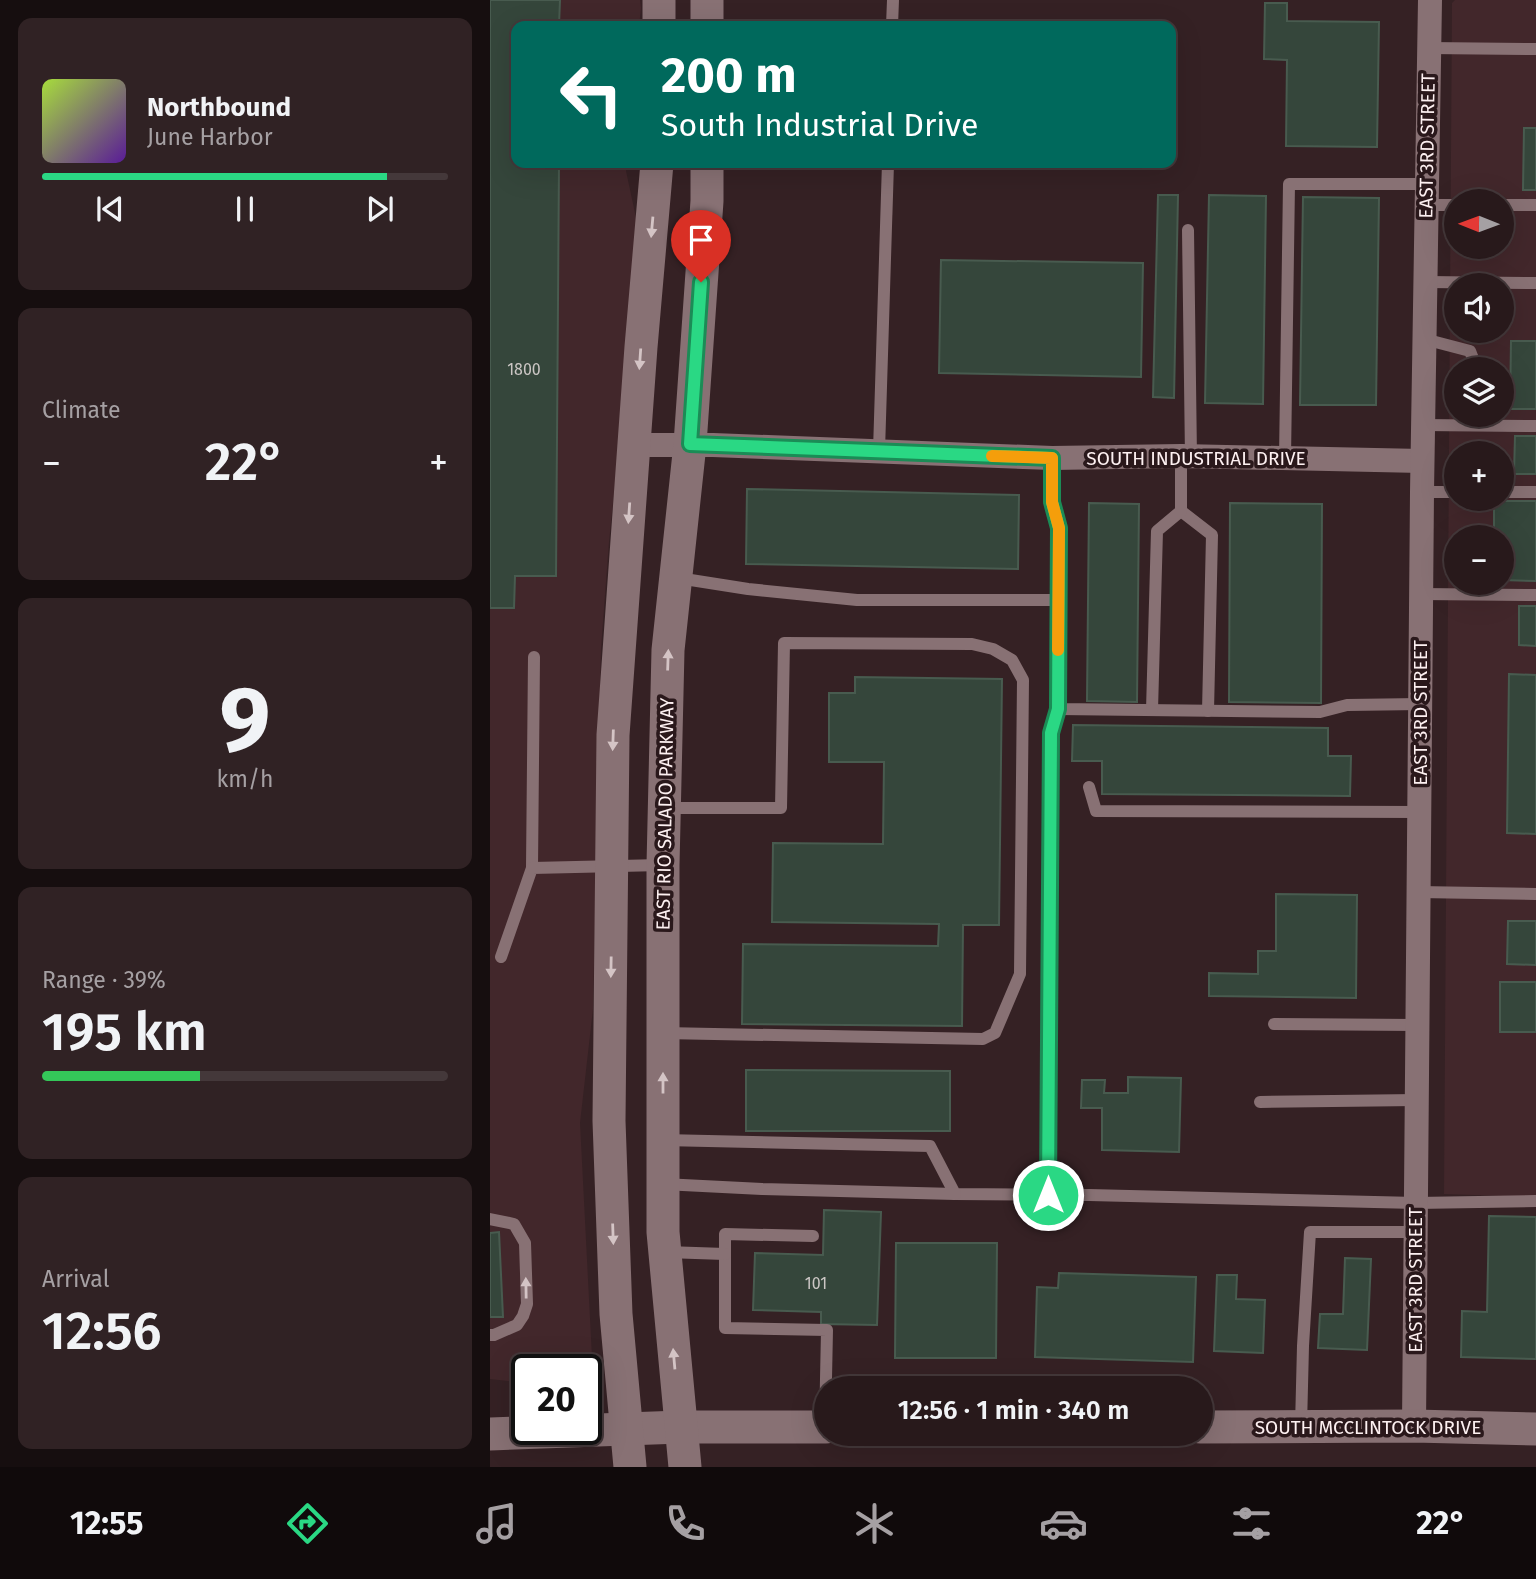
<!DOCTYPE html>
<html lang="en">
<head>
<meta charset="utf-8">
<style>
	:root { --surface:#28191b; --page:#302224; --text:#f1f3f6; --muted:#a5a0a3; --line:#44383a; --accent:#2ad884 }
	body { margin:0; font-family:"Fira Sans",sans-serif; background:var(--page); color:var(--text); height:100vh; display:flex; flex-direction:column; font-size:26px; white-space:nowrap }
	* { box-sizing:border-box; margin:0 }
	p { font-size:23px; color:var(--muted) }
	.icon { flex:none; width:38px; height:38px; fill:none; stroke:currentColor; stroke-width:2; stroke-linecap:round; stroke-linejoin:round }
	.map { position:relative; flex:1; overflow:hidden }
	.details { display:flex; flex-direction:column; gap:18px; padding:18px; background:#160e0f; width:490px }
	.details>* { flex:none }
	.guide { position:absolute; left:21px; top:21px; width:665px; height:147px; border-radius:14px; box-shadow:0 7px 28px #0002,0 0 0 2px var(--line); background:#00695c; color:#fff; overflow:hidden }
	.needle { width:46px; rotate:271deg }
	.fabs { position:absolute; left:954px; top:189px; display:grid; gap:14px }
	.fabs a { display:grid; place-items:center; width:70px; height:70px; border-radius:50%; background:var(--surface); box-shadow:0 7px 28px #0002,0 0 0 2px var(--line); font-size:35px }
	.speed { position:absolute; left:21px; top:1354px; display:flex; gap:14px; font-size:35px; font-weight:700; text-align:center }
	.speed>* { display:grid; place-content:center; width:91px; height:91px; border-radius:50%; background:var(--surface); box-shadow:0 7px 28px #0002,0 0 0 2px var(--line); line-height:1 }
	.speed .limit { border:4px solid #111; border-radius:10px; background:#fff; color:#111 }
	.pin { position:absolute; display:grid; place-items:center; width:60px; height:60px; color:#fff; margin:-72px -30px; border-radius:50% 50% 50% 0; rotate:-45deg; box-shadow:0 0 7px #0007 }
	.pin .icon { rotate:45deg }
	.me { position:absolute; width:77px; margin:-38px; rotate:0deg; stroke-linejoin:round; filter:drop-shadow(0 0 5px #0008) }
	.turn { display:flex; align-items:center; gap:24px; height:147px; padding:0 35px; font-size:32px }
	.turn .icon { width:91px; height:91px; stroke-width:2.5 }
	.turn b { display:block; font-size:49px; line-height:60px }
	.big { font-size:52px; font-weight:600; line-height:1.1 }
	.details .card { flex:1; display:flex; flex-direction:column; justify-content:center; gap:10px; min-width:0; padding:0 24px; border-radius:14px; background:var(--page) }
	.details .dial { align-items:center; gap:0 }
	.dial b { font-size:91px; line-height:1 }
	.song { display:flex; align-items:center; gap:21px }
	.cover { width:84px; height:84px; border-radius:10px; background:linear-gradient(135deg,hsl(80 70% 55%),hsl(270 70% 35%)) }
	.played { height:7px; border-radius:4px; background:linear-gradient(90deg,var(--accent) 85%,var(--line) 85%) }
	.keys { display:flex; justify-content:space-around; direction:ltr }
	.heat { display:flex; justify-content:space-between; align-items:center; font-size:38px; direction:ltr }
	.charge { height:10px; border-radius:5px; background:linear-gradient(90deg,#34c759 39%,var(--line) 0) }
	.trip { position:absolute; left:324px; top:1376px; width:399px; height:70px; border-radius:35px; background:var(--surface); box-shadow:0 7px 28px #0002,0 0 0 2px var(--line); font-weight:600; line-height:70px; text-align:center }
	.dock { display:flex; height:112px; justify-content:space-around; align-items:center; background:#100a0b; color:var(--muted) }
	.dock .icon { width:49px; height:49px }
	.dock .on { color:var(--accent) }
	.dock b { font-size:32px; color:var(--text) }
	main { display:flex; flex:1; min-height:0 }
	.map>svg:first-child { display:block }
</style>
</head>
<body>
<main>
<section class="details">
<div class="card">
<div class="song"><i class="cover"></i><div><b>Northbound</b><p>June Harbor</p></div></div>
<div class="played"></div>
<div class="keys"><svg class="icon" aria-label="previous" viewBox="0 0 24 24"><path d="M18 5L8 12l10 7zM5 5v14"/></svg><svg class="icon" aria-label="pause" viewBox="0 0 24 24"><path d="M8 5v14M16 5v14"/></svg><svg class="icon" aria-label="next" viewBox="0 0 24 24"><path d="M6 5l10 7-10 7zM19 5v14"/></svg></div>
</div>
<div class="card"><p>Climate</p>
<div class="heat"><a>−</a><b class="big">22°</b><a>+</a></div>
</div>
<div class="card dial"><b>9</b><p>km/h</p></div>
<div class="card"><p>Range · 39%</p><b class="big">195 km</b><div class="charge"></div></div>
<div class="card"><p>Arrival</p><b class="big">12:56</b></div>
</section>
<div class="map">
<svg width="1046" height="1467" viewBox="0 0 1046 1467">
	<rect width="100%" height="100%" fill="#352124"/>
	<g fill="#42272b" fill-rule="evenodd">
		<polygon points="0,0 150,0 151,8 149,26 26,26 26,163 136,163 136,171 148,227 132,415 119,542 111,649 103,1009 90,1123 102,1357 100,1365 96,1371 37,1370 37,1383 0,1379"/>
		<path d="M965 0H1046V1197L954 1194 962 3ZM966 201H1012V247H966ZM966 285H1012V331H966ZM966 369H1012V415H966ZM966 453H1012V499H966ZM966 537H1012V583H966Z"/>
	</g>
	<g fill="#35463b" stroke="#485b4f" stroke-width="2">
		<polygon points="0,0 70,0 69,26 26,26 26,163 69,163 66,576 25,576 24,608 0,608"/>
		<polygon points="775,3 797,3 797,21 889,22 887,147 796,146 797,60 774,59"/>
		<polygon points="1034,128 1046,128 1046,190 1033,190"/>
		<polygon points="668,195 688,195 684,398 663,397"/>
		<polygon points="719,195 776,196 773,404 715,403"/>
		<polygon points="813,197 889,198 886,405 810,405"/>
		<polygon points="451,260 653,263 651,377 449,373"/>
		<polygon points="1021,341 1046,341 1046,409 1020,409"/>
		<polygon points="1025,436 1046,436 1046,474 1024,474"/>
		<polygon points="257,489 529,495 528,569 256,564"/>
		<polygon points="1004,501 1046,501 1046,581 1012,580 1012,537 1004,537"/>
		<polygon points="599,503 649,504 647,702 597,701"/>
		<polygon points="740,503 832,504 831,703 739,702"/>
		<polygon points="1029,606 1046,606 1046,646 1029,645"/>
		<polygon points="1019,674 1046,675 1046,834 1017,833"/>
		<polygon points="365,677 512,679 509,925 473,925 472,1026 252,1024 253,944 448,946 449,924 282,922 283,843 393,844 394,762 339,762 339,693 365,693"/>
		<polygon points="583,725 838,728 838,756 861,756 860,796 612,794 612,761 582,761"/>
		<polygon points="786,894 867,895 866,998 719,996 719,973 768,974 768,951 786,951"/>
		<polygon points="1018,921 1046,921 1046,965 1017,964"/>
		<rect x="1010" y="982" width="36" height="50"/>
		<polygon points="256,1070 460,1071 460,1131 256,1131"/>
		<polygon points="638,1077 691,1078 689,1152 612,1150 612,1108 591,1108 592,1080 615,1080 614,1093 638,1093"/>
		<polygon points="334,1210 391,1212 387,1325 331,1324 331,1312 263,1310 265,1253 333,1255"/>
		<polygon points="999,1216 1046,1217 1046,1359 971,1357 972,1311 997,1312"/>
		<polygon points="9,1232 13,1317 0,1317 0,1233"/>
		<polygon points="406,1243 507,1243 506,1358 405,1358"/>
		<polygon points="855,1258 881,1259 877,1350 828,1348 830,1314 853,1314"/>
		<polygon points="569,1273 706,1277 703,1362 545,1357 547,1287 568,1288"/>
		<polygon points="727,1275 747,1275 746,1299 775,1300 773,1353 724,1351"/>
	</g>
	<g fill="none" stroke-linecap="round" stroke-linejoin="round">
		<g stroke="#887174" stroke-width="12">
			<polyline points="402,26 403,0"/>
			<polyline points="938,48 1046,49"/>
			<polyline points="936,205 966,205"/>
			<polyline points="1012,205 1046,205"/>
			<polyline points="698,230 701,457"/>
			<polyline points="935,282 1046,283"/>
			<polyline points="934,339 980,351 987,369"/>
			<polyline points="932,425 1046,426"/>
			<polyline points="389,451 398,163"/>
			<polyline points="562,458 562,502 569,528 568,709 830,712 857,705 930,704"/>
			<polyline points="795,458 799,184 936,184"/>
			<polyline points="932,492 966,492"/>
			<polyline points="1012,492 1046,492"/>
			<polyline points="691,511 722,535 718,711"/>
			<polyline points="188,578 258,589 367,600 568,600"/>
			<polyline points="931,594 1046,595"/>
			<polyline points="662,710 667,531 691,511 691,456"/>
			<polyline points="599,787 606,811 929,812"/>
			<polyline points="42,868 44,657"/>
			<polyline points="928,892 1046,894"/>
			<polyline points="11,957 42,868 172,865"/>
			<polyline points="784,1024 927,1025"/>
			<polyline points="174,1033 493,1039 505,1033 530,974 533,680 522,660 503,649 482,644 294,643 291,808 174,808"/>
			<polyline points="770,1102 927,1100"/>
			<polyline points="173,1140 440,1146 465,1194 599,1195 926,1203 1046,1201"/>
			<polyline points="173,1184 272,1189 465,1194"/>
			<polyline points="558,1194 560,733 568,709"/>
			<polyline points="0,1219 24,1224 35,1243 37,1304 33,1316 27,1325 4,1335 0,1335"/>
			<polyline points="323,1236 235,1234 235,1328 337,1330 335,1427"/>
			<polyline points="176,1252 235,1254"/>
			<polyline points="811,1426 813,1346 820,1232 926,1232"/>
		</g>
		<g stroke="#887174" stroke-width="24">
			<polyline points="144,445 223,445 562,458 691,456 932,461"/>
			<polyline points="924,1426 932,492 940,0"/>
		</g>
		<g stroke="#887174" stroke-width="33">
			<polyline points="169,26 169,0"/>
			<polyline points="217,26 217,0"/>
			<polyline points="710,1427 924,1426 1046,1429"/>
			<polyline points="0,1434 191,1427 336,1427"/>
			<polyline points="140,1467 126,1314 119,1121 123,735 151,347 167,163"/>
			<polyline points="195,1467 173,1232 173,865 178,650 200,444 217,201 217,163"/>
		</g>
	</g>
	<defs><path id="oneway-solid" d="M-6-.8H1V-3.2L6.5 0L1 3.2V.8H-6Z" transform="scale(1.75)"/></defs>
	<g fill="#d4c4c5">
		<use href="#oneway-solid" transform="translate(162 227) rotate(95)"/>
		<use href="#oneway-solid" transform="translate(150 359) rotate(94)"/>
		<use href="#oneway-solid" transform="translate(139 513) rotate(94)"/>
		<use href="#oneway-solid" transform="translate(178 660) rotate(-88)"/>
		<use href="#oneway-solid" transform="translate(123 740) rotate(92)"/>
		<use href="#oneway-solid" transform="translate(121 967) rotate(91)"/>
		<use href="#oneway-solid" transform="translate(173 1083) rotate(-90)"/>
		<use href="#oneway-solid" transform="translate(123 1234) rotate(88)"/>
		<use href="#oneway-solid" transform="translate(36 1288) rotate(-91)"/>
		<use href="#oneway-solid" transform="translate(184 1359) rotate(-95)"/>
	</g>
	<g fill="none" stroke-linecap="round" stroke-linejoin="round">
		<defs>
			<polyline id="route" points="211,282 200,444 562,458 562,502 569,528 568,709 561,733 558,1195"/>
		</defs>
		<use href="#route" stroke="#1b8c56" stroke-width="18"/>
		<use href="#route" stroke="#2ad884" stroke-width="12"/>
		<polyline stroke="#f59e0b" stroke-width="12" points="502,456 562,458 562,502 569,528 568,650"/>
	</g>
	<g text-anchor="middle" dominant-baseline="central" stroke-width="7" stroke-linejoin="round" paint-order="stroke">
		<g font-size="16" fill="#cbc6c4">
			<text x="34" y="369">1800</text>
			<text x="326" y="1283">101</text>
		</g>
		<g font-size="19" fill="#fdf0f1" stroke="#2a181b">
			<text transform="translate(937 146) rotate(-89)">EAST 3RD STREET</text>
			<text x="706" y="458">SOUTH INDUSTRIAL DRIVE</text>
			<text transform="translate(930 713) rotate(-90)">EAST 3RD STREET</text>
			<text transform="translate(175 814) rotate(-89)">EAST RIO SALADO PARKWAY</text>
			<text transform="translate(925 1280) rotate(-90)">EAST 3RD STREET</text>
			<text x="878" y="1427">SOUTH MCCLINTOCK DRIVE</text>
		</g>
	</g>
</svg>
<div class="fabs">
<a><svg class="needle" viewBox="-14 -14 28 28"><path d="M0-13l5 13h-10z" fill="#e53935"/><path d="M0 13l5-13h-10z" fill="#a5a0a3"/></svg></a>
<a><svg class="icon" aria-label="sound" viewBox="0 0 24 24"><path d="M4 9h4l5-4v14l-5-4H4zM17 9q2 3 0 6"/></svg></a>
<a><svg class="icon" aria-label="layers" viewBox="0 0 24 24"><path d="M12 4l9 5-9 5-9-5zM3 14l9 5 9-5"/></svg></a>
<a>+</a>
<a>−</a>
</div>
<div class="speed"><div class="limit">20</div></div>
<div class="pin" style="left:211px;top:282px;background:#d93025"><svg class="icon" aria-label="arrive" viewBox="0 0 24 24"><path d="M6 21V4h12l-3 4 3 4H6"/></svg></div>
<svg class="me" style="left:558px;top:1195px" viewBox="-20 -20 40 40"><circle r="17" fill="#2ad884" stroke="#fff" stroke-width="3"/><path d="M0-11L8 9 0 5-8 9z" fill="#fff"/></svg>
<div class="trip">12:56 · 1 min · 340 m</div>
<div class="guide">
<div class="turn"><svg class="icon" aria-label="left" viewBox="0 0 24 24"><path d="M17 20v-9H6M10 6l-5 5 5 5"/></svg><div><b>200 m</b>South Industrial Drive</div></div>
</div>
</div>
</main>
<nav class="dock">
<b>12:55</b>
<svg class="icon on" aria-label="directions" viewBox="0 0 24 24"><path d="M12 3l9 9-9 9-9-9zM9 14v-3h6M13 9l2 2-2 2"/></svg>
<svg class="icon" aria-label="music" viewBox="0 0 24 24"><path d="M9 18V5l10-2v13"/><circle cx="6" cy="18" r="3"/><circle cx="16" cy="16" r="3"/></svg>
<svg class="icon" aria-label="phone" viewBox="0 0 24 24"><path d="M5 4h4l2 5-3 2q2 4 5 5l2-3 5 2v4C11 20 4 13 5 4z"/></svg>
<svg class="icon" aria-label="climate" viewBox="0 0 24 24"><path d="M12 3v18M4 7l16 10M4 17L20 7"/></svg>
<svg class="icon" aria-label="car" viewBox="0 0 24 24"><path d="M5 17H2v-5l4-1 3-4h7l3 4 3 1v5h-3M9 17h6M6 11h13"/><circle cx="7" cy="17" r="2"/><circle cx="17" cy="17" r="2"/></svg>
<svg class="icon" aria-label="filters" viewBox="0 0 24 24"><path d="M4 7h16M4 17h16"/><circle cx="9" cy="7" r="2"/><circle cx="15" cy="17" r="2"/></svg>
<b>22°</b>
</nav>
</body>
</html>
